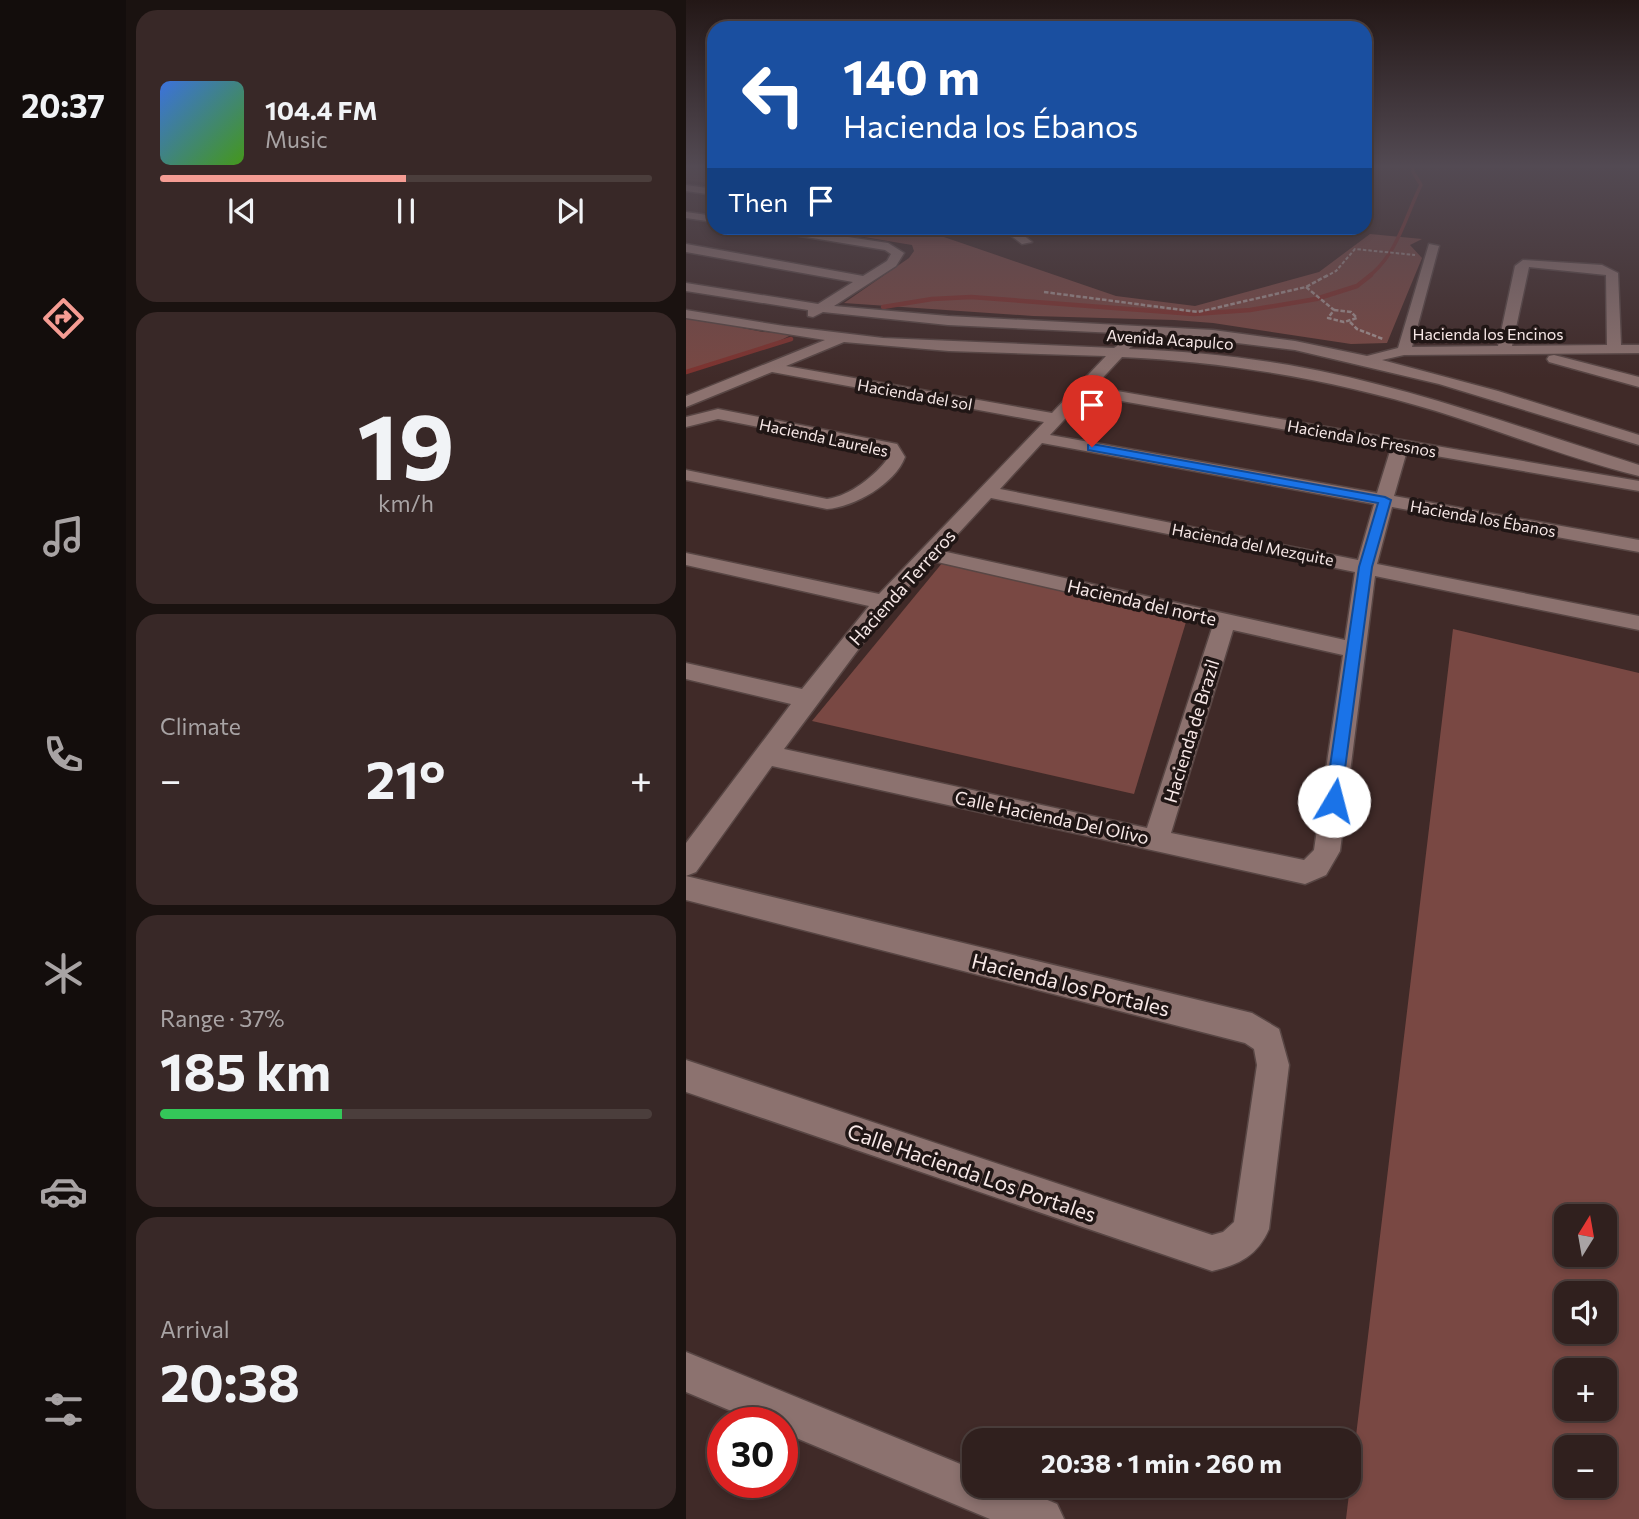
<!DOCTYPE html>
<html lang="en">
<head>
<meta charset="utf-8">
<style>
	:root { --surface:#30201e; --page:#382827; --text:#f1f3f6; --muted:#a8a3a4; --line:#4b3e3c; --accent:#f59c93 }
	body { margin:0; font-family:Commissioner,sans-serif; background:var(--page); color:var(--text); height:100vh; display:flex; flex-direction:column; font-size:26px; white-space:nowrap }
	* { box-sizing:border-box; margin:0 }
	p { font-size:23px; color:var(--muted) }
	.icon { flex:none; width:38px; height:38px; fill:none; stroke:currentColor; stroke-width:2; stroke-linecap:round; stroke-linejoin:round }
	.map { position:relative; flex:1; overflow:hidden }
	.sheet { display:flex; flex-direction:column; gap:10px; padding:10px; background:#1a1210; width:560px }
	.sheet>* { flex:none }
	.banner { position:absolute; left:21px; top:21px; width:665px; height:214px; border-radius:21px; box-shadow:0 4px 10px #0003,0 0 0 2px var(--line); background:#1a4fa0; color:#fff; overflow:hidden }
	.needle { width:46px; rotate:11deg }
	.fabs { position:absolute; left:868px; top:1204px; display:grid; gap:14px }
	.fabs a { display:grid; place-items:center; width:63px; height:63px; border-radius:14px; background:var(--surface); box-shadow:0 4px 10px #0003,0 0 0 2px var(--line); font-size:35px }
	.speed { position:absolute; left:21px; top:1407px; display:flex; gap:14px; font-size:35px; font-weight:700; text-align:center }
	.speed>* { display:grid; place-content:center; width:91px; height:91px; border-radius:50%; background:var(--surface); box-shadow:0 4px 10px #0003,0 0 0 2px var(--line); line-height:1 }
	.speed .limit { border:10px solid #d22; background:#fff; color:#111 }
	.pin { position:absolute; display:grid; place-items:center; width:60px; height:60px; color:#fff; margin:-72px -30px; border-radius:50% 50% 50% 0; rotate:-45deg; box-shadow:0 0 7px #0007 }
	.pin .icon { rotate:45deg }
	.me { position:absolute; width:77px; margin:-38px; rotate:8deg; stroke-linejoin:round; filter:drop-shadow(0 0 5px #0008) }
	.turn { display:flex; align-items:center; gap:24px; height:147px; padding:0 21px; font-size:32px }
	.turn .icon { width:91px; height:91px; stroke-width:2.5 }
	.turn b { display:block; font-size:49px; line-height:60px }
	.then { display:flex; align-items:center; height:66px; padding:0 21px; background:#0003; gap:14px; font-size:26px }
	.big { font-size:52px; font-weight:700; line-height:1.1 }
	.sheet .tile { flex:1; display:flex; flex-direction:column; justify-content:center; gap:10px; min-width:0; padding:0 24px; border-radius:21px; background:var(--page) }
	.sheet .dial { align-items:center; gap:0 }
	.dial b { font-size:91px; line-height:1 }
	.song { display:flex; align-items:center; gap:21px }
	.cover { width:84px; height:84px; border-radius:10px; background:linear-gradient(135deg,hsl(220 70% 55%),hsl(100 70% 35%)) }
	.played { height:7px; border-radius:4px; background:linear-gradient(90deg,var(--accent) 50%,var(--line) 50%) }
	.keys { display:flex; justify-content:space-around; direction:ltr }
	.heat { display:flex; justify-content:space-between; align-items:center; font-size:38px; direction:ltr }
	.charge { height:10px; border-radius:5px; background:linear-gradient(90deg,#34c759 37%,var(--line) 0) }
	.trip { position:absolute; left:276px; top:1428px; width:399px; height:70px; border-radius:21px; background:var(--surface); box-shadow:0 4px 10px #0003,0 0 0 2px var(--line); font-weight:700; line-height:70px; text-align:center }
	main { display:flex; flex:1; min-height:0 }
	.tab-bar { display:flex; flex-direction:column; width:126px; justify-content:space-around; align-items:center; background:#130d0c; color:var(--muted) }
	.tab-bar .icon { width:49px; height:49px }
	.tab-bar .active { color:var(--accent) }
	.tab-bar b { font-size:32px; color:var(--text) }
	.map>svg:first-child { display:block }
</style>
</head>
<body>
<main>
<nav class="tab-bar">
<b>20:37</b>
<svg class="icon active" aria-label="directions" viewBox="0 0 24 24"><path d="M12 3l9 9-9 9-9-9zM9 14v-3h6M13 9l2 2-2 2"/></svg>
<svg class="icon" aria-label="music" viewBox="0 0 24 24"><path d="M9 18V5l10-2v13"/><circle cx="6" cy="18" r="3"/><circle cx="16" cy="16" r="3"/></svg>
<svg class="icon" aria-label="phone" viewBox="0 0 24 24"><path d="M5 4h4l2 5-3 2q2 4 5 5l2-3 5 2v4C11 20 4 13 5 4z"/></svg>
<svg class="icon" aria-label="climate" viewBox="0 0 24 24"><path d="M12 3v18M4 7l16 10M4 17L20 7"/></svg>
<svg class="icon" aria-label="car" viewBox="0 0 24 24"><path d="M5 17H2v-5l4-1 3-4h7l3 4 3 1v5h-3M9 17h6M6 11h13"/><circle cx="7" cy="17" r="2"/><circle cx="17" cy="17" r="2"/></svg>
<svg class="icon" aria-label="filters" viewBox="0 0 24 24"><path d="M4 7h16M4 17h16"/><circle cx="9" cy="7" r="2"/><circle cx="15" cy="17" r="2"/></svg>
</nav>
<section class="sheet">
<div class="tile">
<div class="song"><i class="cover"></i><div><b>104.4 FM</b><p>Music</p></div></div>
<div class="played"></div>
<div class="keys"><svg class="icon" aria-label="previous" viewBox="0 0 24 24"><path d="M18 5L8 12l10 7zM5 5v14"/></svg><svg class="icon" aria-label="pause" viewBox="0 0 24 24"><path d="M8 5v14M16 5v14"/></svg><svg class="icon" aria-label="next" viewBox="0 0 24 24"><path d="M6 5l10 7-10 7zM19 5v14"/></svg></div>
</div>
<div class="tile dial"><b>19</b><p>km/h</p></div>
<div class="tile"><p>Climate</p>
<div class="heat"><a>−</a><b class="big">21°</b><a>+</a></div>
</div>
<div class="tile"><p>Range · 37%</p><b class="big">185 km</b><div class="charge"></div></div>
<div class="tile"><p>Arrival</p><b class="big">20:38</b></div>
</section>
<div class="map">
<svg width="953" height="1519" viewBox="0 0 953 1519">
	<rect width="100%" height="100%" fill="#402a28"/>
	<polygon fill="#4f322f" points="0,166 28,166 28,184 0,180"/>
	<g fill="#794843" fill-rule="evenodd">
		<polygon points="124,228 254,228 255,236 430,296 509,306 633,272 684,234 736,239 724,245 736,258 701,343 665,344 527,323 488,320 347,316 158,303 223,258 228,251 226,245"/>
		<polygon points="0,317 77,332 109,333 85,345 0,372"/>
		<polygon points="257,562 500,622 448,794 126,721"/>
		<path d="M767 629 953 673V1519H660ZM919 1216V1255H880V1216ZM919 1293V1332H880V1293ZM919 1370V1409H880V1370ZM919 1447V1486H880V1447Z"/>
	</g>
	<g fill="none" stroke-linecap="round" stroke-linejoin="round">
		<path stroke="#7e332f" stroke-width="3.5" d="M682 277C712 254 719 217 735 185L727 172V166"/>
		<g stroke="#7e332f" stroke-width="4.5">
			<polyline points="197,307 246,299 285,297 508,314 564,310 630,299 671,286 685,275"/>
			<polyline points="0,372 105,339"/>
		</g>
		<defs>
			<g id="minor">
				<polygon points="0,185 28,189 28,195 0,191"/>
				<polygon points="0,212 28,216 28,222 0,218"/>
				<path d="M78 228H102L202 243 218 253 210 266 148 306 262 316 527 330 609 341 681 356 712 348 743 244 753 246 726 347 812 346 829 266 837 260 916 265 932 273 935 345H953V353L718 355 696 360 812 391 953 435V445L753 384 609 350 494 336 262 325 137 312 127 317 122 316V310L0 291V283L132 304 167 282 0 252V244L177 276 201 261 205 254 199 250 84 231ZM843 267 920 275 921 345 826 346Z"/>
				<polygon points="315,228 328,228 346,242 336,244"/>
				<path d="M0 310 98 326 197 338 428 348 440 340 447 344 443 349C497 351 550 356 603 365 723 386 838 429 953 465V476C884 459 818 432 750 411 647 380 543 362 436 357L408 387 953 481V491L721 451 708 496 953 540V552L706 507 691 564 953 616V630L689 576 654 851 640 875 619 884 86 766 10 872 0 876 566 1013 593 1029 603 1065 583 1229C572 1255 553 1265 526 1271L0 1092V1060L526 1235 537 1232 548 1222 571 1065 568 1049 559 1043 0 900V843L105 704 0 679V663L116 689 183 606 0 565V553L193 594 358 422 86 372 0 407V396L139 340 0 318ZM158 342 263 351 420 356 366 413 100 366ZM401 395 705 448 691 493 364 435ZM356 443 688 504 672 560 314 489ZM305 498 669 572 659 640 256 551ZM247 561 527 625 461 828 98 749 204 607ZM547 630 657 655 628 850 618 860 485 833Z"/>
				<polygon points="868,355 953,377 953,387 863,362 861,359 863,356"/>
				<path d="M32 409 211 444 219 457C209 484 168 507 141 509L0 480V470L141 499C164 496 189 476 203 457L199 452 32 419 0 427V417Z"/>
				<polygon points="0,1352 289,1470 289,1486 328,1486 371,1504 378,1519 304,1519 96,1432 96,1423 74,1423 0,1392"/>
			</g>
		</defs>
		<use href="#minor" stroke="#584644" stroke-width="3"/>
		<polyline stroke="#a18f8e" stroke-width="2" stroke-dasharray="3.5 2" stroke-linecap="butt" points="639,277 650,271 669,249 729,255"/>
		<g stroke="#a18f8e" stroke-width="2.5" stroke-dasharray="4.5 2" stroke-linecap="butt">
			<polyline points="620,287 648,310"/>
			<polyline points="358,292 512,312 620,287 642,275"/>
			<polygon points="648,310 665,312 671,318 658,322 642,318"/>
			<polyline points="664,322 671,329 697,339"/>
		</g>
		<use href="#minor" fill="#8c726f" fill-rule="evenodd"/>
	</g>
	<linearGradient id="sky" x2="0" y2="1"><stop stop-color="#231716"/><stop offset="0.44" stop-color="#534a53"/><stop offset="1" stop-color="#534a53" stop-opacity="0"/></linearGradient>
	<rect width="953" height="378" fill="url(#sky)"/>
	<polygon fill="#1a73e8" stroke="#114b97" stroke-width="2" points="406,444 699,497 705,500 686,567 654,806 642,806 639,801 673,567 692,503 402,450 402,445"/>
	<g text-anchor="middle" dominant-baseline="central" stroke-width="7" stroke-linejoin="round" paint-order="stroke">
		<g font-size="16" fill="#f7e8e7" stroke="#201615">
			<text x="802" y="333">Hacienda los Encinos</text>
			<text transform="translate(484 339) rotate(4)">Avenida Acapulco</text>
			<text transform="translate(229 394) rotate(10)">Hacienda del sol</text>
			<text transform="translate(138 437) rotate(12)">Hacienda Laureles</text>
			<text transform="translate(676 438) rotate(10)">Hacienda los Fresnos</text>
			<text transform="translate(797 518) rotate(10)">Hacienda los Ébanos</text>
			<text transform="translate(567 544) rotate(11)">Hacienda del Mezquite</text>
		</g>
		<g font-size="18" fill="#f7e8e7" stroke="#201615">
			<text transform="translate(216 587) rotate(-48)">Hacienda Terreros</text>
			<text transform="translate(456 602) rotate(13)">Hacienda del norte</text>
			<text transform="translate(505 731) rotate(-73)">Hacienda de Brazil</text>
			<text transform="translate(366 817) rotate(12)">Calle Hacienda Del Olivo</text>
		</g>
		<g font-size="21" fill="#f7e8e7" stroke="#201615">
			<text transform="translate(385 984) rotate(14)">Hacienda los Portales</text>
			<text transform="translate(286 1172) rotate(19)">Calle Hacienda Los Portales</text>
		</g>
	</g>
</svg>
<div class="fabs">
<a><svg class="needle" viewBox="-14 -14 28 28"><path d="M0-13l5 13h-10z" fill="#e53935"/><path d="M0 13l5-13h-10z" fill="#a8a3a4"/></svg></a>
<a><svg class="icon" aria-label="sound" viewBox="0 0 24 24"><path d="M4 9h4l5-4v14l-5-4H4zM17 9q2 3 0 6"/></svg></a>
<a>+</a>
<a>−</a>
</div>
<div class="speed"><div class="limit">30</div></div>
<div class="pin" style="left:406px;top:447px;background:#d93025"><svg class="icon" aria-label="arrive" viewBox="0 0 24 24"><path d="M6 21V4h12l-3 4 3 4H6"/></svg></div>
<svg class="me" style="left:648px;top:801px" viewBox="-20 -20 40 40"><circle r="19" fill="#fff"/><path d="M0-13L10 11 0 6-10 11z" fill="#1a73e8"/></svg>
<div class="trip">20:38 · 1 min · 260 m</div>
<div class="banner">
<div class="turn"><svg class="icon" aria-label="left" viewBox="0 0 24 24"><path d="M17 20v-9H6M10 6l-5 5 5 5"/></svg><div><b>140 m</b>Hacienda los Ébanos</div></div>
<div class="then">Then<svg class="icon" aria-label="arrive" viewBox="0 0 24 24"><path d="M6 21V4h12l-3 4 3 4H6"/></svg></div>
</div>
</div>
</main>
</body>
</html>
